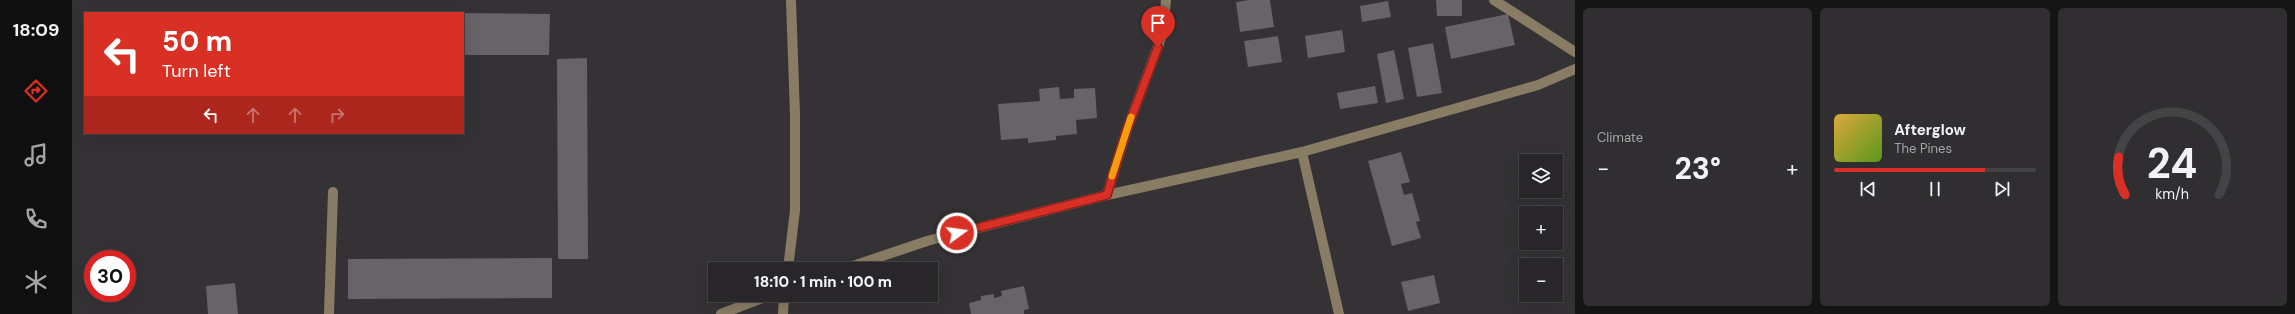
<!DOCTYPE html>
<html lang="en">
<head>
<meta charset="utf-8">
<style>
	:root { --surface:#282628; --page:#302e30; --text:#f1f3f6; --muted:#a5a5a8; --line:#444345; --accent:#d93025 }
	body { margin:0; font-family:"DM Sans",sans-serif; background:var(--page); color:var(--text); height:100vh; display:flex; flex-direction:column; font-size:15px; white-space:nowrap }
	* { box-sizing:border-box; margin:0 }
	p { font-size:13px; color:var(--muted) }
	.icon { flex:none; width:22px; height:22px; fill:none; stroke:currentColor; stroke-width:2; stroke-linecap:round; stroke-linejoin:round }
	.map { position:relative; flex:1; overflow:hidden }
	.panel { display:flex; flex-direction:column; gap:8px; padding:8px; background:#161516; width:720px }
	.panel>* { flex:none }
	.hud { position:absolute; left:12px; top:12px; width:380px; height:122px; border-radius:0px; box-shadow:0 4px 16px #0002,0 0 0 1px var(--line); background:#d93025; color:#fff; overflow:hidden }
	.tools { position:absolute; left:1447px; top:154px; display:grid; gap:8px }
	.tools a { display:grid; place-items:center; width:44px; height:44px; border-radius:0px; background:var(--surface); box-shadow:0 4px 16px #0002,0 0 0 1px var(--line); font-size:20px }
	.speed { position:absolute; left:12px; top:250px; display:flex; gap:8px; font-size:20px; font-weight:700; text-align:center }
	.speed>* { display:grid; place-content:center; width:52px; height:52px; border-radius:50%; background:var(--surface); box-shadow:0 4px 16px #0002,0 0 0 1px var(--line); line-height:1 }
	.speed .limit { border:6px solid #d22; background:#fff; color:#111 }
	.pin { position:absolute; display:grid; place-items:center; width:34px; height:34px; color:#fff; margin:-41px -17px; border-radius:50% 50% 50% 0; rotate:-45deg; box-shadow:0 0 4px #0007 }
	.pin .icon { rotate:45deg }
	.me { position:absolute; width:44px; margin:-22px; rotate:76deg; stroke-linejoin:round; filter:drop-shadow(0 0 3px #0008) }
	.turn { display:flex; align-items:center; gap:14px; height:84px; padding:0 12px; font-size:18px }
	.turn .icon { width:52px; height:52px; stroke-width:2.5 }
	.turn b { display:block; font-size:28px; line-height:34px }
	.lanes { display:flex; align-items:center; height:38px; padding:0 12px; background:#0003; justify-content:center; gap:20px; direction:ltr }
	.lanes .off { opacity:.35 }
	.big { font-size:30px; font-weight:800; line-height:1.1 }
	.panel .tile { flex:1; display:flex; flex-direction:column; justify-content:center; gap:6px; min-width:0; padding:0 14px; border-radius:6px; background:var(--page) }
	.panel .dial { align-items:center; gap:0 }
	.dial svg { height:104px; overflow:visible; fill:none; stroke:var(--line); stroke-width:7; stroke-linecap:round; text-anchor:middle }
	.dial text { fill:var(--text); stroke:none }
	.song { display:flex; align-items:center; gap:12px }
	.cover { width:48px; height:48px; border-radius:6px; background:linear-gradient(135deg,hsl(40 70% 55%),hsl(90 70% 35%)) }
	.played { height:4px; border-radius:2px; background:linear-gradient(90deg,var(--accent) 75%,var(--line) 75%) }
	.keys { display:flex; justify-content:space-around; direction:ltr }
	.heat { display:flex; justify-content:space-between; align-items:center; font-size:22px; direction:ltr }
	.panel .tiles { flex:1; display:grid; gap:8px; grid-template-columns:repeat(3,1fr) }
	.trip { position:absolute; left:636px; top:262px; width:230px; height:40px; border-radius:0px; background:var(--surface); box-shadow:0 4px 16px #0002,0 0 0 1px var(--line); font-weight:800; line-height:40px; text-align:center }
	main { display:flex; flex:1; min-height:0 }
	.tab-bar { display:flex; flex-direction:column; width:72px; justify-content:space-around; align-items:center; background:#100f10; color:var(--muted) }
	.tab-bar .icon { width:28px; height:28px }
	.tab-bar .selected { color:var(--accent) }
	.tab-bar b { font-size:18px; color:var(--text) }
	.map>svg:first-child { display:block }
</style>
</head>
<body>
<main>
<nav class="tab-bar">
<b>18:09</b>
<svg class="icon selected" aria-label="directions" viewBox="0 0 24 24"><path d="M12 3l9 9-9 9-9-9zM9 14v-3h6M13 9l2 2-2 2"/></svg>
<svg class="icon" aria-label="music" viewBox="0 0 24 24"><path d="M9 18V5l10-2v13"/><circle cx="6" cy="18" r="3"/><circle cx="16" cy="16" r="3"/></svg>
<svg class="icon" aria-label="phone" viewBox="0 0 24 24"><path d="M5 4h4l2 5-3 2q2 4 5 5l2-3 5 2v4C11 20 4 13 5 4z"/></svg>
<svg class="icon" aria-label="climate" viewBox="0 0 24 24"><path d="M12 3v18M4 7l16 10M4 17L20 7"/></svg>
</nav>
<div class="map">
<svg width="1503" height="314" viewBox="0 0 1503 314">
	<rect width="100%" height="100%" fill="#353235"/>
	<g fill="#676367">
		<polygon points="1177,0 1198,0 1202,27 1168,32 1164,2"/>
		<polygon points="1364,0 1390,0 1390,16 1365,16"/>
		<polygon points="1316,1 1319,17 1290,22 1288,6"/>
		<polygon points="391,13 478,14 477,55 391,55"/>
		<polygon points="1436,14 1443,45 1379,59 1373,27"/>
		<polygon points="1270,30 1273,52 1236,58 1233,36"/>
		<polygon points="1206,36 1210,62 1176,67 1172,41"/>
		<polygon points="1361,43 1370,93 1345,97 1336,48"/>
		<polygon points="1322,50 1332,99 1314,103 1305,54"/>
		<polygon points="515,58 516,259 486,259 485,59"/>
		<polygon points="1303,86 1306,103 1268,109 1265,93"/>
		<polygon points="987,87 988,99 1002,98 1002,89 1023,88 1025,118 1004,120 1005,134 984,136 984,140 956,143 956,138 929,140 926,104 968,101 967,89"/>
		<polygon points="1329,152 1338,182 1329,184 1332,195 1340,193 1348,221 1344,222 1349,238 1320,246 1296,161"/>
		<polygon points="480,258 480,298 276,299 276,259"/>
		<polygon points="1362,275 1368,303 1336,311 1329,282"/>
		<polygon points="163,283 166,314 136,314 134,286"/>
		<polygon points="952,286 957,309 952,310 952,314 899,314 897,303 909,300 909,296 922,294 922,298 930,296 929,291"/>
	</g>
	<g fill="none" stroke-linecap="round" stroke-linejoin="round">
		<g stroke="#897c65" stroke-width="10">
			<polyline points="1422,0 1503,52"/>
			<polyline points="1230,152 1267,314"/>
			<polyline points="1035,195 1054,132 1091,33 1094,0"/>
			<polyline points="716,269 723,210 723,115 719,0"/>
			<polyline points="772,269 855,241 1035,195 1230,152 1466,85 1503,69"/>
			<polyline points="257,314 261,192"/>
			<polyline points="649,314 698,295"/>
			<polyline points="711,314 712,295"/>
		</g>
	</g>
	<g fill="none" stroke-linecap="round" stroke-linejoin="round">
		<defs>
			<polyline id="route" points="885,233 1035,195 1054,132 1086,47"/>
		</defs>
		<use href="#route" stroke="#8d1f18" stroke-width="10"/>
		<use href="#route" stroke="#d93025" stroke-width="7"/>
		<polyline stroke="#f59e0b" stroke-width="7" points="1040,176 1059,117"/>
	</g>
</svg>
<div class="tools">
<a><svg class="icon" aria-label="layers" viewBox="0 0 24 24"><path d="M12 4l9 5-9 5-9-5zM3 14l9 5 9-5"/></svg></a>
<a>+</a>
<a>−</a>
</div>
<div class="speed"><div class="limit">30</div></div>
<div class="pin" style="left:1086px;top:47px;background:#d93025"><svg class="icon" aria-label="arrive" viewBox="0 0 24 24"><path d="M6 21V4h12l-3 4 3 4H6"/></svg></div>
<svg class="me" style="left:885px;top:233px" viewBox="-20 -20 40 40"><circle r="17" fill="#d93025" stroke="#fff" stroke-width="3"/><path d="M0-11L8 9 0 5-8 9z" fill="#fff"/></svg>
<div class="trip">18:10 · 1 min · 100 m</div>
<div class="hud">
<div class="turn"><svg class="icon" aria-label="left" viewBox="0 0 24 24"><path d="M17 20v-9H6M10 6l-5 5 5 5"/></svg><div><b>50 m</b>Turn left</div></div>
<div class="lanes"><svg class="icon" aria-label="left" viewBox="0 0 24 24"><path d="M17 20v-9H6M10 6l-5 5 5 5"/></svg><svg class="icon off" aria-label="ahead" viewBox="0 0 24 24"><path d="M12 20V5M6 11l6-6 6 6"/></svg><svg class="icon off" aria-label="ahead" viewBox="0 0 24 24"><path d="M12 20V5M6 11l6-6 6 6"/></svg><svg class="icon off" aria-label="right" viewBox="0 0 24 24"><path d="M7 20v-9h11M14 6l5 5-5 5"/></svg></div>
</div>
</div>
<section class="panel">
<div class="tiles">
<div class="tile"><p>Climate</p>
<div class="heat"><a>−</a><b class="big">23°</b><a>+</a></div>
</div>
<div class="tile">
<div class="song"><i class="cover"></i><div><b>Afterglow</b><p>The Pines</p></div></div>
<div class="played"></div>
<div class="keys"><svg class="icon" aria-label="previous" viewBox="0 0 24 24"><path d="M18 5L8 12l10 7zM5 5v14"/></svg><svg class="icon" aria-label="pause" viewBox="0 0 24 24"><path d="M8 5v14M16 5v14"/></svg><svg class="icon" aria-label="next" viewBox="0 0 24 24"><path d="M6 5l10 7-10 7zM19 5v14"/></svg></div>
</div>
<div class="tile dial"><svg viewBox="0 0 100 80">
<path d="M14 69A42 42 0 1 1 86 69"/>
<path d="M14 69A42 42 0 0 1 9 40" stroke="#d93025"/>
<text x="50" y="56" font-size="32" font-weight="700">24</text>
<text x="50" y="72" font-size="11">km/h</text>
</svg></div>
</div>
</section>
</main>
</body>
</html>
